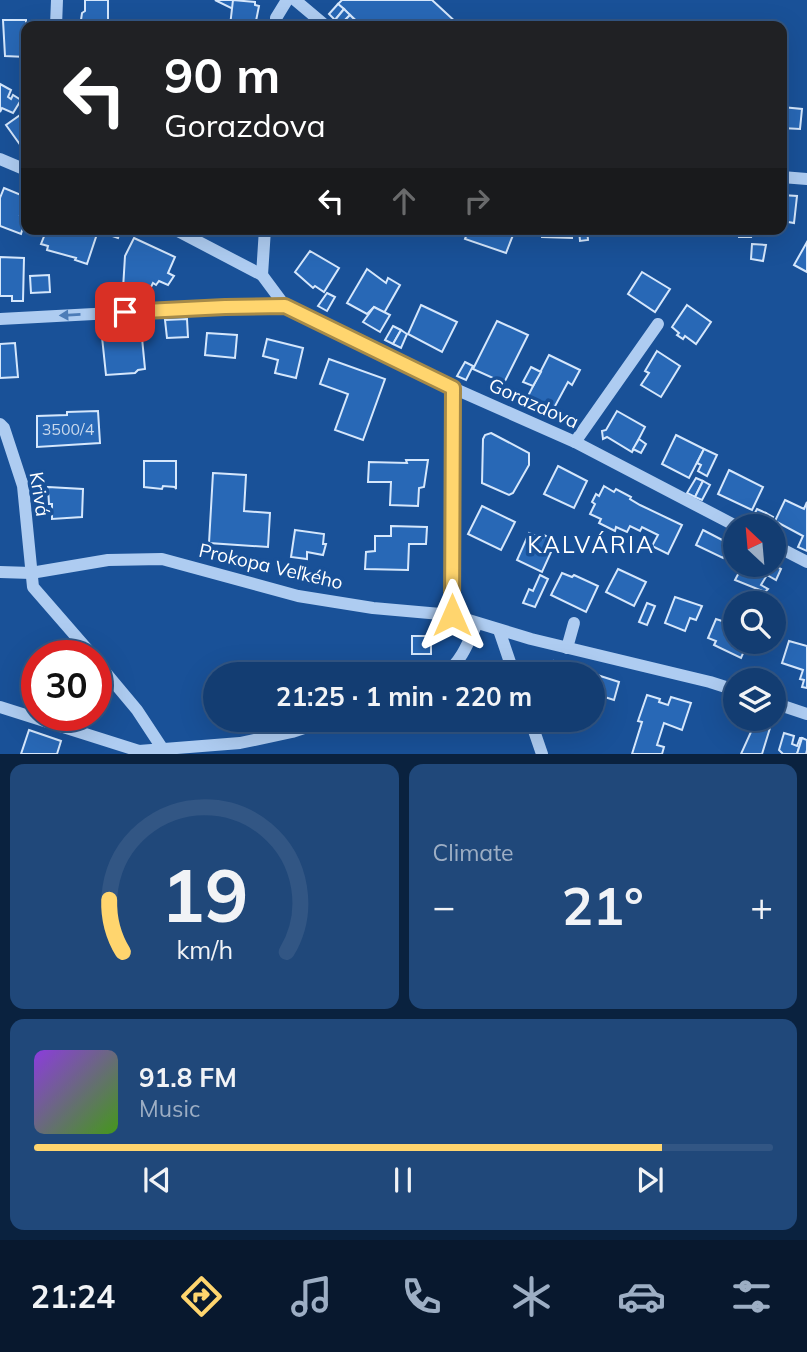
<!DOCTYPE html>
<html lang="en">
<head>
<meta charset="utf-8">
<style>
	:root { --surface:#133d72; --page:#20487a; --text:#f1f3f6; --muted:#9daec4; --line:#325684; --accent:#ffd56e }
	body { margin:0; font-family:Mulish,sans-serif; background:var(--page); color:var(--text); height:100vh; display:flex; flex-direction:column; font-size:26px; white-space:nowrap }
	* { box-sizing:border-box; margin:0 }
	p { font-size:23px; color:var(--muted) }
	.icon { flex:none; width:38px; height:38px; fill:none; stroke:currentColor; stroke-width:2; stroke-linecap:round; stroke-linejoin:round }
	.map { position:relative; height:754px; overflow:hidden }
	.panel { display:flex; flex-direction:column; gap:10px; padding:10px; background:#0a223f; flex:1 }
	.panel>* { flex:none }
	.top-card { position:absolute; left:21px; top:21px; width:766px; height:214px; border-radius:14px; box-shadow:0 7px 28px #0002,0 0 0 2px var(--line); background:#202124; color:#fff; overflow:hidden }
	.needle { width:46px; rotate:334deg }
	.fabs { position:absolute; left:723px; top:514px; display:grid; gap:14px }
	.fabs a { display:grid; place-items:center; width:63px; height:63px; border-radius:50%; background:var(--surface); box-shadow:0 7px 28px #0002,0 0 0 2px var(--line); font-size:35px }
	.speed { position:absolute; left:21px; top:640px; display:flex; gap:14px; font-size:35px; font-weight:700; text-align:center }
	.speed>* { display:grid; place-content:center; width:91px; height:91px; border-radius:50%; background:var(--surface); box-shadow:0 7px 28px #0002,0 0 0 2px var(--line); line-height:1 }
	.speed .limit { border:10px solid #d22; background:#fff; color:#111 }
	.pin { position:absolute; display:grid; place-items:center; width:60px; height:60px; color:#fff; margin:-30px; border-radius:14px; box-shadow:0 4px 10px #0006 }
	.me { position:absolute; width:77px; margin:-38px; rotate:0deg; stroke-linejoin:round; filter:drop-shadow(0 0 5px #0008) }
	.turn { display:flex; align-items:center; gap:24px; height:147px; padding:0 28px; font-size:32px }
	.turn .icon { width:91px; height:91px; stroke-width:2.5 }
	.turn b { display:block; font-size:49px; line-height:60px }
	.lanes { display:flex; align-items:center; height:66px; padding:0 28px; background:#0003; justify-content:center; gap:35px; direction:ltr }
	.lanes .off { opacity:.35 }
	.big { font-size:52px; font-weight:700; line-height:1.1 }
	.panel .widget { flex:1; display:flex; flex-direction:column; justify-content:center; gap:10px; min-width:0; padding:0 24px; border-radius:14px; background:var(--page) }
	.panel .dial { align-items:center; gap:0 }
	.dial svg { height:182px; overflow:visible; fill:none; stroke:var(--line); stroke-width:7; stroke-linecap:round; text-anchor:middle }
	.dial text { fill:var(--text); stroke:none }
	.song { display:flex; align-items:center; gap:21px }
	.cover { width:84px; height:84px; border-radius:10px; background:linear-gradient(135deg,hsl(270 70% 55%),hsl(100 70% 35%)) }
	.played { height:7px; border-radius:4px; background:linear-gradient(90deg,var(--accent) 85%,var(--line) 85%) }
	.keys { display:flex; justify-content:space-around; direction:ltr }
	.heat { display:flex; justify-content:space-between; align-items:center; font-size:38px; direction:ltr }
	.panel .tiles { flex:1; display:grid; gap:10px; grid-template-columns:1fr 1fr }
	.widget:last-child { grid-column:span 2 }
	.trip { position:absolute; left:203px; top:662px; width:402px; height:70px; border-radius:35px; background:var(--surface); box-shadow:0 7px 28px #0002,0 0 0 2px var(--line); font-weight:700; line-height:70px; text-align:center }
	.tabs { display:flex; height:112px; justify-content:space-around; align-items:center; background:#08182e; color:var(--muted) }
	.tabs .icon { width:49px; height:49px }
	.tabs .active { color:var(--accent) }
	.tabs b { font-size:32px; color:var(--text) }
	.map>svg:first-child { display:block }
</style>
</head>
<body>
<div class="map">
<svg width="807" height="754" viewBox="0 0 807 754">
	<rect width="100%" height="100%" fill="#195198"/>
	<g fill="#2868b6" stroke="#d5e7fc" stroke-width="2">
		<polygon points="85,0 108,0 108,26 85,24 81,20 82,13 85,11"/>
		<polygon points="215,0 233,0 233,9"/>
		<polygon points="233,0 255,2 255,5 259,6 255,26 230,26"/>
		<polygon points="342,0 432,0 459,25 362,26 338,4"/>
		<polygon points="338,4 344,9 335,20 329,14"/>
		<polygon points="344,9 350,15 341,24 335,20"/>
		<polygon points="350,15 355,20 350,26 343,26 341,24"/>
		<polygon points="3,20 26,20 26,57 5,56"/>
		<polygon points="0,84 11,90 8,97 11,99 13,95 21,100 13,113 2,108 0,112"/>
		<polygon points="782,107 802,109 800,129 782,128"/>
		<polygon points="23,113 26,115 26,143 21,146 6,125"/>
		<polygon points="4,188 26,197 20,215 26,217 21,234 0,226 0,198"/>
		<polygon points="782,195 797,196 794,223 782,221"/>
		<polygon points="47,229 121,229 118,238 98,231 87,264 75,260 76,258 47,250 48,246 41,244"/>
		<polygon points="469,229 503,229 502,231 513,235 506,253 465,239"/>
		<polygon points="542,229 572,229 572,238 542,237"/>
		<polygon points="579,229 587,229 588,240 580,241"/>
		<polygon points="596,229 624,229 621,233 597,235"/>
		<polygon points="710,229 750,229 751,237 739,237 739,234 710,235"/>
		<polygon points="134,238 175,257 168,273 174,276 168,285 159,281 156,285 153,283 150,289 146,287 123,289 125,256"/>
		<polygon points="807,242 807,272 794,265"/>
		<polygon points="752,244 766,245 763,261 751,259"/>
		<polygon points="310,251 339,268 324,292 315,286 313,288 295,272"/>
		<polygon points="0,257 24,258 23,301 12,301 12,296 0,296"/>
		<polygon points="367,269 386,283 388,278 400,285 384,313 374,307 367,314 347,303"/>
		<polygon points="642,272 670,289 655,312 628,294"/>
		<polygon points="49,275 50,292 31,293 30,276"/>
		<polygon points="327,293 335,297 327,311 318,306"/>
		<polygon points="421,305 457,322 442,352 408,334"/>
		<polygon points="687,305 711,322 696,344 685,336 683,339 677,335 679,333 672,327"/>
		<polygon points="374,307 390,315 380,332 363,322"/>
		<polygon points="187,319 188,337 167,338 165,320"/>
		<polygon points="497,321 528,335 504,383 473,369"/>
		<polygon points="393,326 401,330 393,344 385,340"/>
		<polygon points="401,330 407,334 401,348 393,344"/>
		<polygon points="207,333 237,335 235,358 205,355"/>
		<polygon points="122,335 122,340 142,338 145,369 138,370 135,373 106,375 102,337"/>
		<polygon points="267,339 303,348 296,378 275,373 278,360 263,356"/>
		<polygon points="15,343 18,377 0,378 0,344"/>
		<polygon points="657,351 680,366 661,397 641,385 649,373 645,371"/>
		<polygon points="549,355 580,370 572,385 568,382 554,408 528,396"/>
		<polygon points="329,359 385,379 363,440 335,430 348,394 320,384"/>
		<polygon points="465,362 473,366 466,380 457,376"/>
		<polygon points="531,367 541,372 533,386 523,382"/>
		<polygon points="98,411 100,443 37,447 37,416 67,415 67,412"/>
		<polygon points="617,411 645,427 632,452 607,437 603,439 602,431 606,430"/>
		<polygon points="491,433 529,453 529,465 513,493 509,495 482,483 483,439 485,435"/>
		<polygon points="676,435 704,449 689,478 662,464"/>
		<polygon points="639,439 646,444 641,453 633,449"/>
		<polygon points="704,449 717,455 707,476 698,471 701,465 697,463"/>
		<polygon points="406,460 428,460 424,487 419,488 418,506 390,505 391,482 368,482 369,462 407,463"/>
		<polygon points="144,461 176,461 176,489 175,487 163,486 162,489 144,487"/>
		<polygon points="558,466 587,481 574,508 544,494"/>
		<polygon points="729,470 763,487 752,510 718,494"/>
		<polygon points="213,473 246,475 244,511 270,513 268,547 209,543"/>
		<polygon points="696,478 703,481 695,497 687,493"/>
		<polygon points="703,481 710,485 702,500 695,497"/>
		<polygon points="604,486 614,492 616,489 631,497 630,499 640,505 682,525 668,554 652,546 658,535 642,527 640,531 630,526 627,532 616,527 615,531 599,523 601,519 590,514 595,504 592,502 596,494 599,496"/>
		<polygon points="48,487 83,489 82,517 52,519 52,504 49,504"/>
		<polygon points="785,500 804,509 807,502 807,551 798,547 803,536 775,521"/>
		<polygon points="482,506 515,522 501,550 468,534"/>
		<polygon points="757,509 766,513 759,527 750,522"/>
		<polygon points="766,513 773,517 768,527 759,527"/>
		<polygon points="391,526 427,527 426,544 409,544 408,570 365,569 366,552 375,551 375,536 391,536"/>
		<polygon points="295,530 324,534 323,544 326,544 323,555 307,552 307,559 291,557"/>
		<polygon points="703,530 730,544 723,558 696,545"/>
		<polygon points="529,533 542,539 544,535 556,541 542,572 517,560"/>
		<polygon points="743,565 773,565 781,569 776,580 767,575 761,585 768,589 765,592 735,580"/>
		<polygon points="618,569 646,582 634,606 606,592"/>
		<polygon points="562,573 572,577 574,575 598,586 586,612 551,595"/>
		<polygon points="540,575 548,579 535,607 523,603 529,589 533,591"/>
		<polygon points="675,597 702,606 696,620 690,618 685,631 665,623"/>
		<polygon points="647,603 655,606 647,625 639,622"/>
		<polygon points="732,614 735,615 735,642 748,642 741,658 714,645 716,641 708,638 716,619 728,623"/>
		<rect x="412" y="636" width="19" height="18"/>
		<polygon points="789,641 807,646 807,688 802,687 804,680 800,679 803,670 782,663"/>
		<polygon points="554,661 591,673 590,674 550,674"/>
		<polygon points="591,673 619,682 614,700 595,694 593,698 593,674"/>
		<polygon points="647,695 660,699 659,702 668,705 671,697 691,703 682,730 664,723 657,745 664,747 662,754 632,754 642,722 638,721"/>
		<polygon points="556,719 574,719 577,722 568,731"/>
		<polygon points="755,723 770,728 762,754 741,754"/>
		<polygon points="29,730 61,741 57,754 21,754"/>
		<polygon points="784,733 794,736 792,744 797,746 800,738 802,738 797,754 783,754 779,750"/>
		<polygon points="802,738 807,740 807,750 806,754 797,754"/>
	</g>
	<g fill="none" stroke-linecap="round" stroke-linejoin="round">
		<g stroke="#aeccf1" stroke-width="12">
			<polyline points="295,0 326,26"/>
			<polyline points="56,26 57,0"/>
			<polyline points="276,26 276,18 287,0"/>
			<polyline points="0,159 26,170"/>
			<polyline points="782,177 807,179"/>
			<polyline points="174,229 262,275 285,306 453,388 575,442 738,527"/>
			<polyline points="262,275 265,229"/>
			<polyline points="0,319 225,307 285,306"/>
			<polyline points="0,424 4,428 23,486 33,587 93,656"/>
			<polyline points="575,442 658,324"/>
			<polyline points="774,545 807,562"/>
			<polyline points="0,572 31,573 108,560 162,559 298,596 373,608 452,615 531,639 710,682 735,690"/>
			<polyline points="452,615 453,388"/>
			<polyline points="499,630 514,674"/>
			<polyline points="567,648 574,623"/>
			<polyline points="96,661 137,710 166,754"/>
			<path d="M444 674C461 663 469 641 477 623"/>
			<polyline points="774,703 807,714"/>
			<polyline points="0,707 139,751 240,743 292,732 331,719"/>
			<polyline points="530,719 542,754"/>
		</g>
	</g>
	<defs><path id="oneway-solid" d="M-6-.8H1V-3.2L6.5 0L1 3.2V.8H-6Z" transform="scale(1.75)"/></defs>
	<use fill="#4d7cb7" href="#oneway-solid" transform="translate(70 315) rotate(177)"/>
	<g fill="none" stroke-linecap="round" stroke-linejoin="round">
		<defs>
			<polyline id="route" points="125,312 225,307 285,306 453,388 452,615"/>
		</defs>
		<use href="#route" stroke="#a68a48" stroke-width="18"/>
		<use href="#route" stroke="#ffd56e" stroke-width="12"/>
	</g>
	<g text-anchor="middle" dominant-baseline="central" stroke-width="7" stroke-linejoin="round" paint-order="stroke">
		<g font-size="16" fill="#c9d9ed">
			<text x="68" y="429">3500/4</text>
		</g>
		<g font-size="19" fill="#fff" stroke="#195198">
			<text transform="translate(534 403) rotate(24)">Gorazdova</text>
			<text transform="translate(40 494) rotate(81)">Krivá</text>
			<text transform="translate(271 566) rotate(13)">Prokopa Veľkého</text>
		</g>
		<g font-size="23" letter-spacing="2" fill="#fff" stroke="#195198">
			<text x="591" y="544">KALVÁRIA</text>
		</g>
	</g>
</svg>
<div class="fabs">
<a><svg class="needle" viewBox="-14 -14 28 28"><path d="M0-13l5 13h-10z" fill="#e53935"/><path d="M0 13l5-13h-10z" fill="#9daec4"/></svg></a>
<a><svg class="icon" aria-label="search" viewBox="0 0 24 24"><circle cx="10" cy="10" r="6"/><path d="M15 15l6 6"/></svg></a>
<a><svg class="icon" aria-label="layers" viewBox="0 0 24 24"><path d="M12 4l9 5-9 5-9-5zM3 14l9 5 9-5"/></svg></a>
</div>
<div class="speed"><div class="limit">30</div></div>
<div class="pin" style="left:125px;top:312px;background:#d93025"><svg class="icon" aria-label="arrive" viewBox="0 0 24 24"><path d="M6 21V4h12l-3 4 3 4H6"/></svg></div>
<svg class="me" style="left:452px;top:615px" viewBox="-20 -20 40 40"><path d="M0-17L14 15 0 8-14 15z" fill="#ffd56e" stroke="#fff" stroke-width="4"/></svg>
<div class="trip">21:25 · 1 min · 220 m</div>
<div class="top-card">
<div class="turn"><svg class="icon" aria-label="left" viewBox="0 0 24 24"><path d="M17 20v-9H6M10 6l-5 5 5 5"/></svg><div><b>90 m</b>Gorazdova</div></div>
<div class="lanes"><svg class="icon" aria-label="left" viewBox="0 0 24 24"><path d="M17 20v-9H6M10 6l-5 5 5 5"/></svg><svg class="icon off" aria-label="ahead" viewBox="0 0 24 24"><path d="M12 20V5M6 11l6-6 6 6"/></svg><svg class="icon off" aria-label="right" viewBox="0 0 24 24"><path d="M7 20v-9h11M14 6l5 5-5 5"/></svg></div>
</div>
</div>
<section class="panel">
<div class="tiles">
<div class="widget dial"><svg viewBox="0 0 100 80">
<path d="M14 69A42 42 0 1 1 86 69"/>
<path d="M14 69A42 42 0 0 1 8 46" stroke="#ffd56e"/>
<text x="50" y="56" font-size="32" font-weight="700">19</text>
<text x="50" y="72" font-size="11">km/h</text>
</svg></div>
<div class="widget"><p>Climate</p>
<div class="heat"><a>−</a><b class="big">21°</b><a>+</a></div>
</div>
<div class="widget">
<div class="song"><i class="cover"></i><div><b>91.8 FM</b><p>Music</p></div></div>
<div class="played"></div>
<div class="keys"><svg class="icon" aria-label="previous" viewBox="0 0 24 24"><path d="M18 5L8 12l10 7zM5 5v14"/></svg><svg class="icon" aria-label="pause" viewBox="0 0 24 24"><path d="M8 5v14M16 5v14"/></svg><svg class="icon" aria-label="next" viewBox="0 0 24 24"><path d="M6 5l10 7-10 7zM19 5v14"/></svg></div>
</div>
</div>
</section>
<nav class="tabs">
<b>21:24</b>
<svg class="icon active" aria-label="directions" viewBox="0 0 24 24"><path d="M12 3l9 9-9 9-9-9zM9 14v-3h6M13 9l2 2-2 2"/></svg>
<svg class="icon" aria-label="music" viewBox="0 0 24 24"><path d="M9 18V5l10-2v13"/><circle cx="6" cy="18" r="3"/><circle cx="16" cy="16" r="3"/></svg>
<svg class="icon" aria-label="phone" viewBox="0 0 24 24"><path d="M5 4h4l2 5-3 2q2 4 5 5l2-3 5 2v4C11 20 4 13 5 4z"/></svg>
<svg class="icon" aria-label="climate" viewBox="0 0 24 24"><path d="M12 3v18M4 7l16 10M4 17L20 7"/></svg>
<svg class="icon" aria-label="car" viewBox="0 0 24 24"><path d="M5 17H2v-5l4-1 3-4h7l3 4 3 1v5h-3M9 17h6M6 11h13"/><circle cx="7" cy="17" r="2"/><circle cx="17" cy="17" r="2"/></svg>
<svg class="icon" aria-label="filters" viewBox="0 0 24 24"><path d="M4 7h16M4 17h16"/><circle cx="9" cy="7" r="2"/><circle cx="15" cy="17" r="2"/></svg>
</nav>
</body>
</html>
